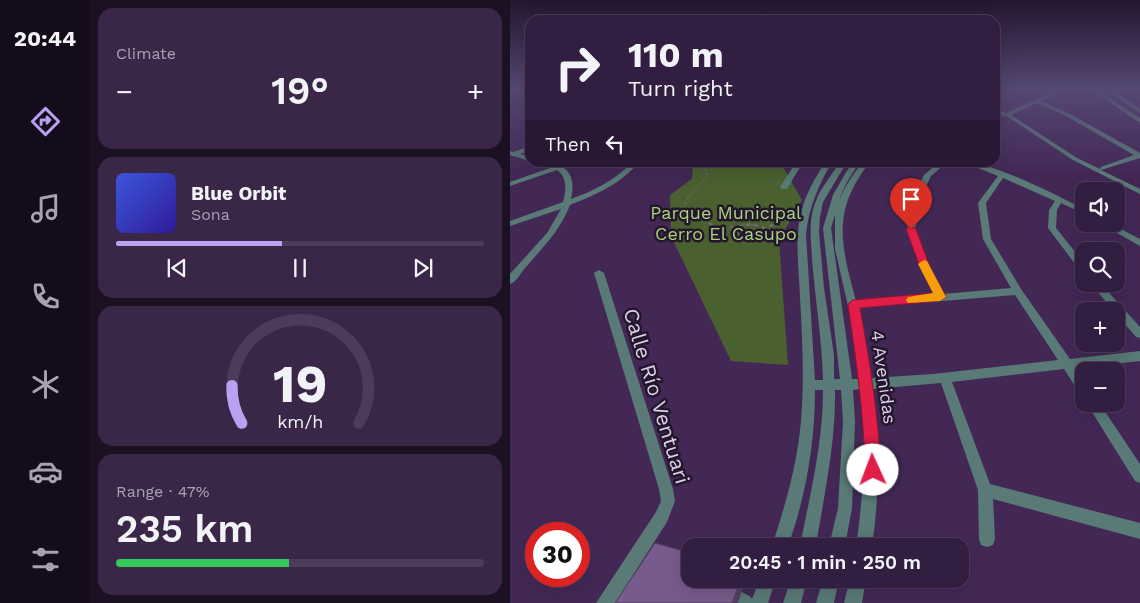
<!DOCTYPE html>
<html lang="en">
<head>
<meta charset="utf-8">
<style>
	:root { --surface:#321e40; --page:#3a2747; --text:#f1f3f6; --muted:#a8a2b1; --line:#4d3c59; --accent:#bca0f2 }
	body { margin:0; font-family:"Work Sans",sans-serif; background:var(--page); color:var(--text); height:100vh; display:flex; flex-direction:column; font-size:19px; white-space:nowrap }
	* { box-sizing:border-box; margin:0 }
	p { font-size:16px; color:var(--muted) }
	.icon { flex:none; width:28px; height:28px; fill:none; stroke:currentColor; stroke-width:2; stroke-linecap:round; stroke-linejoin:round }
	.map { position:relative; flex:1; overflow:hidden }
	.panel { display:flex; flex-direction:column; gap:8px; padding:8px; background:#1c1023; width:420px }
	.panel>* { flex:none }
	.hud { position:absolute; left:15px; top:15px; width:475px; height:152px; border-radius:15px; box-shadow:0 5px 20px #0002,0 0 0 1px var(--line); background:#321e40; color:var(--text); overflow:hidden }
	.controls { position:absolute; left:565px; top:182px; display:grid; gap:10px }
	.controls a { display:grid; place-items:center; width:50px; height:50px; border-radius:10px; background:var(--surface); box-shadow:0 5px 20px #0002,0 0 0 1px var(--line); font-size:25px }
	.speed { position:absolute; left:15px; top:522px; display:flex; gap:10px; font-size:25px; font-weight:700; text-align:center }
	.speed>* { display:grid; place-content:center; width:65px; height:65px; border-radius:50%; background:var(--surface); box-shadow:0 5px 20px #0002,0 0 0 1px var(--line); line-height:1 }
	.speed .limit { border:8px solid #d22; background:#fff; color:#111 }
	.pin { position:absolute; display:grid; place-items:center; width:42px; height:42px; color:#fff; margin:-51px -21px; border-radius:50% 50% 50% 0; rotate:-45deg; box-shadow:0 0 5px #0007 }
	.pin .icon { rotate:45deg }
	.me { position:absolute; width:55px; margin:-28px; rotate:358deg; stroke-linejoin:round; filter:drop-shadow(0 0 4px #0008) }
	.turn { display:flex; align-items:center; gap:18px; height:105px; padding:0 20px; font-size:22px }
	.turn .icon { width:65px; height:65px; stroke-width:2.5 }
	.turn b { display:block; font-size:35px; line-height:42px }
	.then { display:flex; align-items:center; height:48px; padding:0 20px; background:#0003; gap:10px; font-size:19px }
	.big { font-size:38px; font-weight:600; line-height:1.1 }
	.panel .widget { flex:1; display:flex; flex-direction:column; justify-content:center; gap:8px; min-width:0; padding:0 18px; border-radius:15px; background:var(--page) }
	.panel .dial { align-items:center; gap:0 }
	.dial svg { height:130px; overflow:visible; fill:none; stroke:var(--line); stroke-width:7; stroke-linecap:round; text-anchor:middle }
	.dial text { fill:var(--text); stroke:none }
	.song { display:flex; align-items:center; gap:15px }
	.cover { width:60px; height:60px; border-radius:8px; background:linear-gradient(135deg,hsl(230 70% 55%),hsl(250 70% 35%)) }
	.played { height:5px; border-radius:2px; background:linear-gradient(90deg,var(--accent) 45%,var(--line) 45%) }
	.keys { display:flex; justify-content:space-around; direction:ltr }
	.heat { display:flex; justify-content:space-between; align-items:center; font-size:28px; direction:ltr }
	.charge { height:8px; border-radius:4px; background:linear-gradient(90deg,#34c759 47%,var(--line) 0) }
	.trip { position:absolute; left:171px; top:538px; width:288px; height:50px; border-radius:15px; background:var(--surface); box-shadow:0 5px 20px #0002,0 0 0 1px var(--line); font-weight:600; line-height:50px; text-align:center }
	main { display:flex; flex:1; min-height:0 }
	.dock { display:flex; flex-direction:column; width:90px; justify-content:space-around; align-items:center; background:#140c1a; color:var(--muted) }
	.dock .icon { width:35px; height:35px }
	.dock .current { color:var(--accent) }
	.dock b { font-size:22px; color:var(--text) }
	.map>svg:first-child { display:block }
</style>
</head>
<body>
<main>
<nav class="dock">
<b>20:44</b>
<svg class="icon current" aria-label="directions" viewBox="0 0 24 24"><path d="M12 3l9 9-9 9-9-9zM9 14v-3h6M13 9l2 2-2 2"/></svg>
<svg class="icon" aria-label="music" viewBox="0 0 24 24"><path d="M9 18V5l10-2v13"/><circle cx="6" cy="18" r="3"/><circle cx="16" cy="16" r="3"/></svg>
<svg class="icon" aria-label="phone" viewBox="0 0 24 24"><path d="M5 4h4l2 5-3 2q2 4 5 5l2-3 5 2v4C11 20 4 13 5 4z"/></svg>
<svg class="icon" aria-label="climate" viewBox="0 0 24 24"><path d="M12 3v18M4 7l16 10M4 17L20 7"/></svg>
<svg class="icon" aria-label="car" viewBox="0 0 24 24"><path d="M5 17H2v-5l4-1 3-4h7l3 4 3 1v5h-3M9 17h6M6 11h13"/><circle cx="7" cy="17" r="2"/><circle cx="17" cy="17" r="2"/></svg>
<svg class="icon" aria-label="filters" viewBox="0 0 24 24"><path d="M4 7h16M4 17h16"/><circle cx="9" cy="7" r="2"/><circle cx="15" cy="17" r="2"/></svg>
</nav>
<section class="panel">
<div class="widget"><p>Climate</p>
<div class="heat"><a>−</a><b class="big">19°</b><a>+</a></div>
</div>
<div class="widget">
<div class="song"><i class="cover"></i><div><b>Blue Orbit</b><p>Sona</p></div></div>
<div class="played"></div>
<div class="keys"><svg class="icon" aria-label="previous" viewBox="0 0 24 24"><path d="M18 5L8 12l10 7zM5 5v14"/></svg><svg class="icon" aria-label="pause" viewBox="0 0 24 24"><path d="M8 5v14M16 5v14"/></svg><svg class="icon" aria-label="next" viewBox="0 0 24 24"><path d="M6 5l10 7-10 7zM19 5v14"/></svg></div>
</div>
<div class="widget dial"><svg viewBox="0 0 100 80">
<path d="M14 69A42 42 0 1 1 86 69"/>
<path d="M14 69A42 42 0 0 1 8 46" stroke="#bca0f2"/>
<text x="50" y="56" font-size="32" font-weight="700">19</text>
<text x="50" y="72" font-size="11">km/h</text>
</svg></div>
<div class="widget"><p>Range · 47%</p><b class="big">235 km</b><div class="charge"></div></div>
</section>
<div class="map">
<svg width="630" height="603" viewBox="0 0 630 603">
	<rect width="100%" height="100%" fill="#432856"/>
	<polygon fill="#4a612f" points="260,162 273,167 292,200 269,240 278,365 221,361 161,236 160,195 182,179 183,163"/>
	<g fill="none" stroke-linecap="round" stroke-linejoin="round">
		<g stroke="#7b648c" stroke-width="1" stroke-dasharray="2 2" stroke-linecap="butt">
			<polyline points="192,162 197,174 196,178 180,195 170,213 171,215 194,220 201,225"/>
			<polyline points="233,225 243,225"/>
			<polyline points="264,225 278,219 285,221"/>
		</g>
		<polyline stroke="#7b648c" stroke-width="2" stroke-dasharray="4 4" stroke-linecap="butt" points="199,223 209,230 241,224 255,228 267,223"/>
		<g fill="#597a77" fill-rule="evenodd">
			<path d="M548 89H555L531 101 560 114 630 153V158L591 170 630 189V194L563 160 498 117 485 113V109L496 113ZM527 103 556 116 624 155 591 167 590 169 567 158 501 115Z"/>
			<polygon points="580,89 586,89 630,118 630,123"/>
			<polygon points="601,89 630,89 630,92 606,92 630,109 630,113 599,92"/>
			<polygon points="20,146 20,150 10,154 20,157 20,161 0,155 0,151 3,152"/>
			<path d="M30 162C55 162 67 173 61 199 83 191 106 180 122 162H129C111 184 85 195 60 205 50 231 33 247 16 267 11 272 7 282 0 284V274L37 233 51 209 0 226V221L53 202C56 191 58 178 47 170L0 186V182L43 167Z"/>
			<polygon points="286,162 293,162 277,189 271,189 270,187"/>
			<path d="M315 162H322C308 186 299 207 296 234L305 380H313C312 339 305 299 302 258 301 240 298 219 306 201 311 187 322 175 330 162H337L313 202 310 217 309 232 314 288 324 355V379H330L313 228 323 195 335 174 343 162H350C341 175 333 187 329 202 334 187 343 174 353 162H360C321 211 331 245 346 301L424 295 410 267 397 229 404 194 414 175 429 162H437L421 176 412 194 405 229 420 267 433 294 501 288 473 239 468 203 488 176 453 162C483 162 546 195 574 209V214L551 203 547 210 546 228 574 263V273L571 272 538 228 539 210 545 201 493 178 476 203 481 239 511 289 560 359 630 351V361L566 368 574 380V395L570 394 554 369 442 382 480 484 630 523V539L483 499 485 539 483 545 477 547 471 545 469 539 468 490 431 383 363 389C369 441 370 494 362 546H346C354 493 356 442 351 389L343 390 345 422 342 508 335 546H319L328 508 333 422 331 390H325C326 442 314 495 306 546H290C300 495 313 443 313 390H305C305 443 296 496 278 546H262C277 500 290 455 292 406 294 370 292 333 290 297 289 270 285 243 290 217 294 197 304 180 315 162ZM325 215V249L343 328 350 379H342L321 228ZM505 295 548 360 423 374 362 378 348 308Z"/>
			<polygon points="591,224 601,224 630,239 630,246"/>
			<polygon points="89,270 94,273 163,489 165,501 157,522 105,603 86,603 146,512 151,501 149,489 84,273"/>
			<polygon points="581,284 591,284 630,327 630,338 626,337 606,314 606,311 604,311"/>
			<polygon points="577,404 590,404 630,464 630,483 625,481"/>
			<polygon points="250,579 266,579 258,603 219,603 224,594 230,591 241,597 242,599"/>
			<polygon points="281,579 297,579 291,603 273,603"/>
			<polygon points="313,579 329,579 324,603 306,603"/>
			<polygon points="340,579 356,579 352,603 334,603"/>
		</g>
	</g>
	<polygon fill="#534062" points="231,579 233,579 235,582 228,603 222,603"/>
	<polygon fill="#775b8c" stroke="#534062" points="145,543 180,553 180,579 231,579 222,603 105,603"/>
	<linearGradient id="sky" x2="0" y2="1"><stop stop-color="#25162f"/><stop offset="0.51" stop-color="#554873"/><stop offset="1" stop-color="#554873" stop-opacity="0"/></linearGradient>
	<rect width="630" height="174" fill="url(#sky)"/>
	<path fill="#e11d48" stroke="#92132f" d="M401 226 406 229 420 267 436 297 430 301 350 308C360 362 368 415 371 470L369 476 363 478 358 476 355 470C354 414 346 360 338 304L343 300 423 293 410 267 396 229Z"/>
	<polygon fill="#f59e0b" points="414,260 417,261 436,297 430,301 398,303 396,300 398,297 423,293 408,264"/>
	<g text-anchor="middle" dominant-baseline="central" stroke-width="5" stroke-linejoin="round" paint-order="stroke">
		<g font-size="18" fill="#abd182" stroke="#23172c">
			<text x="216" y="212">Parque Municipal<tspan x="216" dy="21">Cerro El Casupo</tspan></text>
		</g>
		<g font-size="18" fill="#ddcdea" stroke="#23172c">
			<text transform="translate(374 377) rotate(82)">4 Avenidas</text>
		</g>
		<g font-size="21" fill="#ddcdea" stroke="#23172c">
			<text transform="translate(147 396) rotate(73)">Calle Río Ventuari</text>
		</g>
	</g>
</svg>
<div class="controls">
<a><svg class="icon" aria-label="sound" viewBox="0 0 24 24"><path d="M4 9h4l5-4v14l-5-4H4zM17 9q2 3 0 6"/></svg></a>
<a><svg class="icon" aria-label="search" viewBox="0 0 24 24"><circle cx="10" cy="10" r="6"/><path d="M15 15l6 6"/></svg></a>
<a>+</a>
<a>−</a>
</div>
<div class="speed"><div class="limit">30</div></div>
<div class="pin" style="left:401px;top:229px;background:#d93025"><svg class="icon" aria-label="arrive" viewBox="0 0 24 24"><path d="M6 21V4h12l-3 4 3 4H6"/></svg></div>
<svg class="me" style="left:363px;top:470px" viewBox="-20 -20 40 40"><circle r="19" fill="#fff"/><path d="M0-13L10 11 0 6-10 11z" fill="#e11d48"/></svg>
<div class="trip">20:45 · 1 min · 250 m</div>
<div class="hud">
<div class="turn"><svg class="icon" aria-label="right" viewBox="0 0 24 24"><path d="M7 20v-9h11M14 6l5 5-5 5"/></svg><div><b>110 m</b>Turn right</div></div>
<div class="then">Then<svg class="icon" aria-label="left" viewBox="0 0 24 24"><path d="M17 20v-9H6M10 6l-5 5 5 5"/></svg></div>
</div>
</div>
</main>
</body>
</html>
